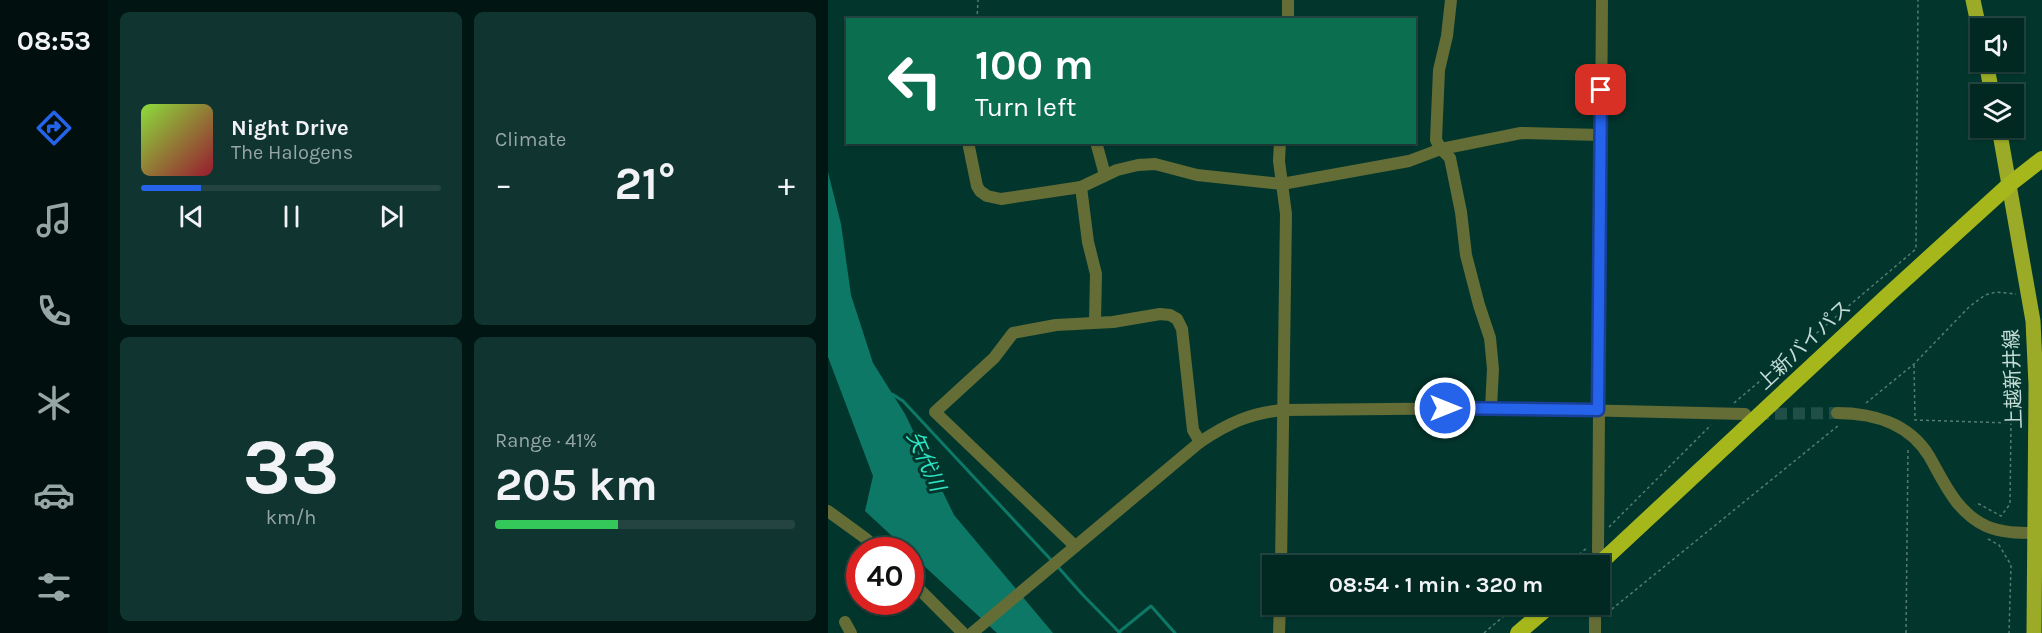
<!DOCTYPE html>
<html lang="en">
<head>
<meta charset="utf-8">
<style>
	:root { --surface:#022822; --page:#10342f; --text:#f1f3f6; --muted:#96a6a5; --line:#234440; --accent:#2563eb }
	body { margin:0; font-family:Karla,"Noto Sans JP",sans-serif; background:var(--page); color:var(--text); height:100vh; display:flex; flex-direction:column; font-size:22px; white-space:nowrap }
	* { box-sizing:border-box; margin:0 }
	p { font-size:20px; color:var(--muted) }
	.icon { flex:none; width:33px; height:33px; fill:none; stroke:currentColor; stroke-width:2; stroke-linecap:round; stroke-linejoin:round }
	.map { position:relative; flex:1; overflow:hidden }
	.panel { display:flex; flex-direction:column; gap:12px; padding:12px; background:#011613; width:720px }
	.panel>* { flex:none }
	.banner { position:absolute; left:18px; top:18px; width:570px; height:126px; border-radius:0px; box-shadow:0 2px 4px #0004,0 0 0 2px var(--line); background:#0b6e4f; color:#fff; overflow:hidden }
	.fabs { position:absolute; left:1142px; top:18px; display:grid; gap:12px }
	.fabs a { display:grid; place-items:center; width:54px; height:54px; border-radius:0px; background:var(--surface); box-shadow:0 2px 4px #0004,0 0 0 2px var(--line); font-size:30px }
	.speed { position:absolute; left:18px; top:537px; display:flex; gap:12px; font-size:30px; font-weight:700; text-align:center }
	.speed>* { display:grid; place-content:center; width:78px; height:78px; border-radius:50%; background:var(--surface); box-shadow:0 2px 4px #0004,0 0 0 2px var(--line); line-height:1 }
	.speed .limit { border:9px solid #d22; background:#fff; color:#111 }
	.pin { position:absolute; display:grid; place-items:center; width:51px; height:51px; color:#fff; margin:-26px; border-radius:12px; box-shadow:0 3px 9px #0006 }
	.me { position:absolute; width:66px; margin:-33px; rotate:90deg; stroke-linejoin:round; filter:drop-shadow(0 0 4px #0008) }
	.turn { display:flex; align-items:center; gap:21px; height:126px; padding:0 30px; font-size:27px }
	.turn .icon { width:78px; height:78px; stroke-width:2.5 }
	.turn b { display:block; font-size:42px; line-height:51px }
	.big { font-size:45px; font-weight:700; line-height:1.1 }
	.panel .widget { flex:1; display:flex; flex-direction:column; justify-content:center; gap:9px; min-width:0; padding:0 21px; border-radius:9px; background:var(--page) }
	.panel .dial { align-items:center; gap:0 }
	.dial b { font-size:78px; line-height:1 }
	.song { display:flex; align-items:center; gap:18px }
	.cover { width:72px; height:72px; border-radius:9px; background:linear-gradient(135deg,hsl(90 70% 55%),hsl(350 70% 35%)) }
	.played { height:6px; border-radius:3px; background:linear-gradient(90deg,var(--accent) 20%,var(--line) 20%) }
	.keys { display:flex; justify-content:space-around; direction:ltr }
	.heat { display:flex; justify-content:space-between; align-items:center; font-size:33px; direction:ltr }
	.charge { height:9px; border-radius:4px; background:linear-gradient(90deg,#34c759 41%,var(--line) 0) }
	.panel .tiles { flex:1; display:grid; gap:12px; grid-template-columns:repeat(2,1fr) }
	.trip { position:absolute; left:434px; top:555px; width:348px; height:60px; border-radius:0px; background:var(--surface); box-shadow:0 2px 4px #0004,0 0 0 2px var(--line); font-weight:700; line-height:60px; text-align:center }
	main { display:flex; flex:1; min-height:0 }
	.tab-bar { display:flex; flex-direction:column; width:108px; justify-content:space-around; align-items:center; background:#01100e; color:var(--muted) }
	.tab-bar .icon { width:42px; height:42px }
	.tab-bar .selected { color:var(--accent) }
	.tab-bar b { font-size:27px; color:var(--text) }
	.map>svg:first-child { display:block }
</style>
</head>
<body>
<main>
<nav class="tab-bar">
<b>08:53</b>
<svg class="icon selected" aria-label="directions" viewBox="0 0 24 24"><path d="M12 3l9 9-9 9-9-9zM9 14v-3h6M13 9l2 2-2 2"/></svg>
<svg class="icon" aria-label="music" viewBox="0 0 24 24"><path d="M9 18V5l10-2v13"/><circle cx="6" cy="18" r="3"/><circle cx="16" cy="16" r="3"/></svg>
<svg class="icon" aria-label="phone" viewBox="0 0 24 24"><path d="M5 4h4l2 5-3 2q2 4 5 5l2-3 5 2v4C11 20 4 13 5 4z"/></svg>
<svg class="icon" aria-label="climate" viewBox="0 0 24 24"><path d="M12 3v18M4 7l16 10M4 17L20 7"/></svg>
<svg class="icon" aria-label="car" viewBox="0 0 24 24"><path d="M5 17H2v-5l4-1 3-4h7l3 4 3 1v5h-3M9 17h6M6 11h13"/><circle cx="7" cy="17" r="2"/><circle cx="17" cy="17" r="2"/></svg>
<svg class="icon" aria-label="filters" viewBox="0 0 24 24"><path d="M4 7h16M4 17h16"/><circle cx="9" cy="7" r="2"/><circle cx="15" cy="17" r="2"/></svg>
</nav>
<section class="panel">
<div class="tiles">
<div class="widget">
<div class="song"><i class="cover"></i><div><b>Night Drive</b><p>The Halogens</p></div></div>
<div class="played"></div>
<div class="keys"><svg class="icon" aria-label="previous" viewBox="0 0 24 24"><path d="M18 5L8 12l10 7zM5 5v14"/></svg><svg class="icon" aria-label="pause" viewBox="0 0 24 24"><path d="M8 5v14M16 5v14"/></svg><svg class="icon" aria-label="next" viewBox="0 0 24 24"><path d="M6 5l10 7-10 7zM19 5v14"/></svg></div>
</div>
<div class="widget"><p>Climate</p>
<div class="heat"><a>−</a><b class="big">21°</b><a>+</a></div>
</div>
<div class="widget dial"><b>33</b><p>km/h</p></div>
<div class="widget"><p>Range · 41%</p><b class="big">205 km</b><div class="charge"></div></div>
</div>
</section>
<div class="map">
<svg width="1214" height="633" viewBox="0 0 1214 633">
	<rect width="100%" height="100%" fill="#02362d"/>
	<polygon fill="#0d7866" points="0,172 13,224 23,295 45,363 77,414 126,515 225,633 169,633 83,554 82,550 79,550 37,511 45,476 0,357"/>
	<g fill="none" stroke-linecap="round" stroke-linejoin="round">
		<g stroke="#0d7866" stroke-width="3">
			<polyline points="64,394 75,401 225,562"/>
			<polyline points="230,567 254,594 292,633"/>
			<polyline points="291,632 323,606 347,633"/>
		</g>
		<polyline stroke="#1f4f46" stroke-width="12" stroke-dasharray="12 6" stroke-linecap="butt" points="929,414 1009,413"/>
		<g stroke="#547c74" stroke-width="1.5" stroke-dasharray="3 3" stroke-linecap="butt">
			<polyline points="149,20 150,0"/>
			<polyline points="1086,365 1087,420 1183,423 1182,504 1173,516 1151,504 1147,505"/>
			<polyline points="906,403 1088,249 1090,0"/>
			<polyline points="1038,403 1086,364 1141,307 1157,295 1168,292 1188,294"/>
			<polyline points="781,527 883,425"/>
			<polyline points="1160,539 1171,545 1183,565 1181,633"/>
			<polyline points="737,566 760,547"/>
			<polyline points="779,613 1011,425"/>
			<polyline points="656,633 690,604"/>
			<polyline points="1078,633 1080,450"/>
		</g>
		<g stroke="#646d36" stroke-width="12">
			<polyline points="623,0 619,36 611,70 608,140 613,149 622,158 633,212 638,255 651,305 662,338 665,369 663,408"/>
			<polyline points="460,20 460,0"/>
			<polyline points="140,142 149,186 152,191 159,196 173,199 253,187"/>
			<polyline points="268,142 277,175"/>
			<polyline points="452,142 451,161 458,214 453,566"/>
			<polyline points="267,322 268,274 260,242 253,187 289,170 310,165 327,164 369,175 454,184 581,161 613,149 693,133 772,135"/>
			<polyline points="0,511 37,538 51,550"/>
			<polyline points="247,546 107,412 166,358 185,333 228,325 285,322 332,314 342,315 349,319 354,329 365,430 372,442"/>
			<polyline points="770,551 774,0"/>
			<polyline points="82,580 135,633"/>
			<polyline points="767,605 767,633"/>
			<polyline points="17,622 23,633"/>
			<polyline points="451,633 452,604"/>
		</g>
		<g stroke="#646d36" stroke-width="12">
			<path d="M1009 413C1044 413 1081 423 1101 456 1116 482 1128 512 1158 526 1174 533 1191 533 1208 533"/>
			<path d="M144 633 372 442C399 424 423 412 457 410L663 408 917 414"/>
		</g>
		<g stroke="#9bab27" stroke-width="15">
			<polyline points="1145,0 1152,33"/>
			<polyline points="1158,62 1164,94"/>
			<polyline points="1171,128 1205,321 1208,385 1206,633"/>
		</g>
		<g stroke="#a6b71c" stroke-width="16">
			<polyline points="769,566 1060,295 1182,184 1214,159"/>
			<polyline points="690,633 724,604"/>
		</g>
	</g>
	<g fill="none" stroke-linecap="round" stroke-linejoin="round">
		<defs>
			<polyline id="route" points="617,408 770,410 773,90"/>
		</defs>
		<use href="#route" stroke="#184099" stroke-width="15"/>
		<use href="#route" stroke="#2563eb" stroke-width="10"/>
	</g>
	<g text-anchor="middle" dominant-baseline="central" stroke-width="6" stroke-linejoin="round" paint-order="stroke">
		<g font-size="20" fill="#c3dbd4" stroke="#02362d">
			<text transform="translate(976 345) rotate(-43)">上新バイパス</text>
			<text transform="translate(1185 379) rotate(-92)">上越新井線</text>
		</g>
		<g font-size="21" font-style="italic" fill="#2de4c3" stroke="#02362d">
			<text transform="translate(98 461) rotate(66)">矢代川</text>
		</g>
	</g>
</svg>
<div class="fabs">
<a><svg class="icon" aria-label="sound" viewBox="0 0 24 24"><path d="M4 9h4l5-4v14l-5-4H4zM17 9q2 3 0 6"/></svg></a>
<a><svg class="icon" aria-label="layers" viewBox="0 0 24 24"><path d="M12 4l9 5-9 5-9-5zM3 14l9 5 9-5"/></svg></a>
</div>
<div class="speed"><div class="limit">40</div></div>
<div class="pin" style="left:773px;top:90px;background:#d93025"><svg class="icon" aria-label="arrive" viewBox="0 0 24 24"><path d="M6 21V4h12l-3 4 3 4H6"/></svg></div>
<svg class="me" style="left:617px;top:408px" viewBox="-20 -20 40 40"><circle r="17" fill="#2563eb" stroke="#fff" stroke-width="3"/><path d="M0-11L8 9 0 5-8 9z" fill="#fff"/></svg>
<div class="trip">08:54 · 1 min · 320 m</div>
<div class="banner">
<div class="turn"><svg class="icon" aria-label="left" viewBox="0 0 24 24"><path d="M17 20v-9H6M10 6l-5 5 5 5"/></svg><div><b>100 m</b>Turn left</div></div>
</div>
</div>
</main>
</body>
</html>
